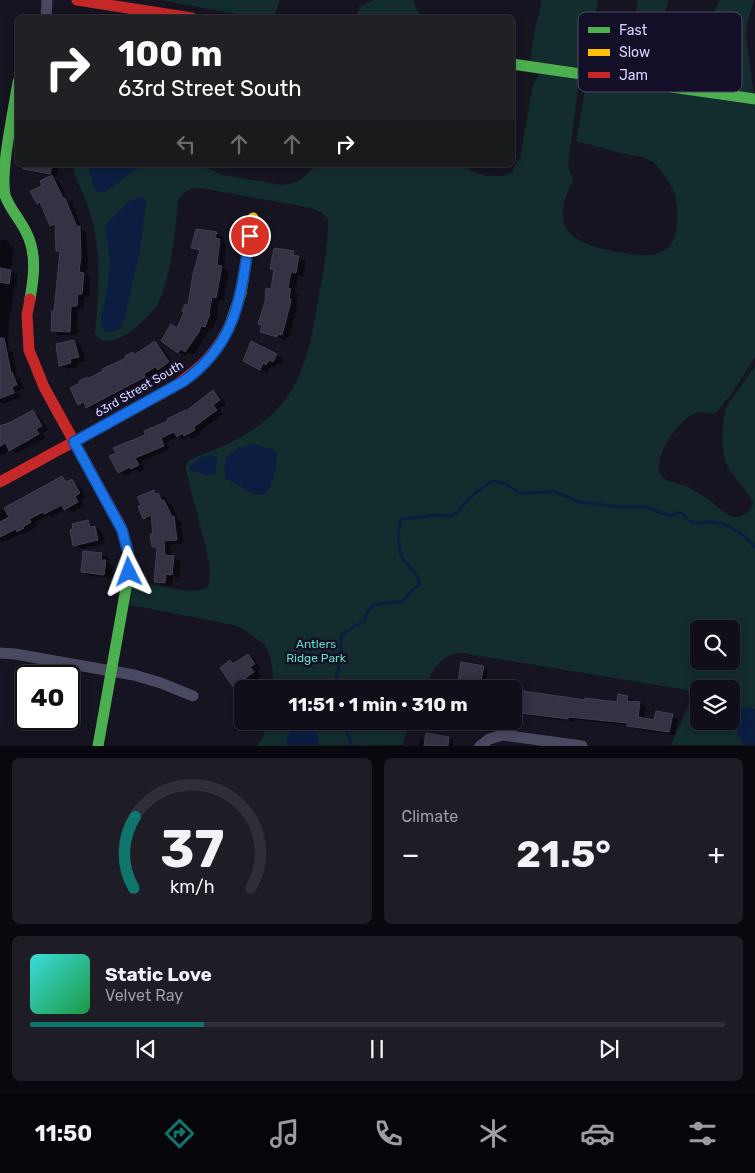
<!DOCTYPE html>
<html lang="en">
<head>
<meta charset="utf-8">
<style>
	:root { --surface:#100f19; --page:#1e1d26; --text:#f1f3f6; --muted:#9c9ca2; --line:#302f38; --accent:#0f766e }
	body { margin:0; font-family:Rubik,sans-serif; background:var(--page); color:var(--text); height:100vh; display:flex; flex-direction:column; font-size:19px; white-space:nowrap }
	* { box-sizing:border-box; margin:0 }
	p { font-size:16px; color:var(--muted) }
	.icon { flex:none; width:28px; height:28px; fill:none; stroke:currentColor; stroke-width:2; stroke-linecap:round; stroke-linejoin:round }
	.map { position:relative; height:746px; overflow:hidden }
	.drawer { display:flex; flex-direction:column; gap:12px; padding:12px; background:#09080e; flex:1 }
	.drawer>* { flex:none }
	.banner { position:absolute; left:15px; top:15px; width:500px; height:152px; border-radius:8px; box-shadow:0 2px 12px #0003,0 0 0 1px var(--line); background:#202124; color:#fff; overflow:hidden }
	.fabs { position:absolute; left:690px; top:620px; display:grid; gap:10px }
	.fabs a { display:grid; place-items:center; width:50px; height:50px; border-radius:8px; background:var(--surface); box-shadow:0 2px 12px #0003,0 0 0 1px var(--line); font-size:25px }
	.speed { position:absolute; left:15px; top:665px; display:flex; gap:10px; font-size:25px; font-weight:700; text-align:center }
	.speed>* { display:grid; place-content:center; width:65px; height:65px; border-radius:50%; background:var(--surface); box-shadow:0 2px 12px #0003,0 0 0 1px var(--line); line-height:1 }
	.speed .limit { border:2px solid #111; border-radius:8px; background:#fff; color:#111 }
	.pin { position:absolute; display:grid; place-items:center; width:42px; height:42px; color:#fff; margin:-21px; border:2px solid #fff; border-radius:50%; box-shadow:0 1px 5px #0007 }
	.me { position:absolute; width:55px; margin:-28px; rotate:357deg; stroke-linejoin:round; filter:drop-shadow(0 0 4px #0008) }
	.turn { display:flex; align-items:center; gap:18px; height:105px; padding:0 20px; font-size:22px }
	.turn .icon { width:65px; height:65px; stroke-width:2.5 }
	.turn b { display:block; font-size:35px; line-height:42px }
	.lanes { display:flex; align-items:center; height:48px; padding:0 20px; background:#0003; justify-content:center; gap:25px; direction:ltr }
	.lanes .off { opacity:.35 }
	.big { font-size:38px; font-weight:700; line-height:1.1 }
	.drawer .widget { flex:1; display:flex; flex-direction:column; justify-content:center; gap:8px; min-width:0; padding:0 18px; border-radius:8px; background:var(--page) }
	.drawer .dial { align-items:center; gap:0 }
	.dial svg { height:130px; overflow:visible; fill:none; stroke:var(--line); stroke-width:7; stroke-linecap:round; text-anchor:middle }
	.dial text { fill:var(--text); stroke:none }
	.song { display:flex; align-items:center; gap:15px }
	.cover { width:60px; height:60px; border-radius:8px; background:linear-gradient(135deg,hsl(180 70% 55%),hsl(140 70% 35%)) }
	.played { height:5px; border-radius:2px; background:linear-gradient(90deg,var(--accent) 25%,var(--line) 25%) }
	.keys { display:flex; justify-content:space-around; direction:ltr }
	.heat { display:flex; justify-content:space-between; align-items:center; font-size:28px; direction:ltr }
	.drawer .tiles { flex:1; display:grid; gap:12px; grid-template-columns:1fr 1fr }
	.widget:last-child { grid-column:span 2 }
	.trip { position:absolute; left:234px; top:680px; width:288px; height:50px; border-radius:8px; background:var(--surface); box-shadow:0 2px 12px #0003,0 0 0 1px var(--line); font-weight:700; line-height:50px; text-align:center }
	.tabs { display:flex; height:80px; justify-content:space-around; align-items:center; background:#06060a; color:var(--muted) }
	.tabs .icon { width:35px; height:35px }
	.tabs .active { color:var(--accent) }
	.tabs b { font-size:22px; color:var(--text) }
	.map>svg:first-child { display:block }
</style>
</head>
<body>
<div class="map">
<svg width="755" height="746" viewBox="0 0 755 746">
	<rect width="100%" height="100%" fill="#161421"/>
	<g fill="#132c2d" fill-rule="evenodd">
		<polygon points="161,0 280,0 274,17 252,17"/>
		<polygon points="374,0 413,0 417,10 423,17 357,17 359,7"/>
		<polygon points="542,0 598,0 591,49 583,68 530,61 535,28"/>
		<polygon points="637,0 668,0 662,31 664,64 662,80 627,75 635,49"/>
		<polygon points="719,0 754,0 747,24 746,37 754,94 693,85 703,39"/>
		<path d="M540 73 577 79 579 84 568 163 570 172 574 179C547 228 571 244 618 252 632 254 645 258 659 253 673 248 676 237 677 223 679 203 675 189 663 174 660 170 657 165 653 162 642 155 625 155 613 151 600 148 588 144 576 141L586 84 589 80 755 105V357L733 392 715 414C708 413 703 411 696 413 680 418 651 458 661 475 666 484 684 483 692 489 697 492 703 496 708 499 718 506 731 523 744 515 749 512 752 509 753 503 748 490 736 481 729 469 720 454 722 424 726 408 727 404 751 373 755 366V745H671L691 699V695L686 690 462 653C440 653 433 671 424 689H273C273 674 273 656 264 644L240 627 229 624 130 605 133 583 139 584 140 582C156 585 195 596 208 587L210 579 209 561 186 470C186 466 186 463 190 460 196 455 206 454 214 450 238 440 263 426 280 406 306 376 311 339 318 301 323 274 328 249 328 222V219L322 213 312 208 200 188C189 189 182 191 178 202 175 231 171 281 156 307 150 315 142 322 134 329 128 333 122 338 114 340 106 342 98 341 95 333 99 293 102 252 90 213 86 196 75 182 73 165H198L224 175 282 185C305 183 302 174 319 165L377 167 390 165H463L471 171 487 176H501L508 174 512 171 520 157 533 85ZM699 629H731V661H699ZM699 689H731V721H699Z"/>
		<polygon points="268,721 409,721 403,745 257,746 263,737"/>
	</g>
	<g fill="#0b1e41">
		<path d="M88 165H142L108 190C102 193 98 193 94 188Z"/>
		<polygon points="139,197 144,198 146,201 140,249 126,314 120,328 115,331 105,332 102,329 101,319 108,285 110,261 105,225 129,201"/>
		<path d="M254 444 273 450 277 453C277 465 274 487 264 495L254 494 225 478C221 453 234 449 254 444Z"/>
		<path d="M213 455 217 458 216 474 205 475 191 471 189 469C192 460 204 456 213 455Z"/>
		<polygon points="745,707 755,709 755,745 744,745 731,721 731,711"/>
		<polygon points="292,721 315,721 319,745 286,745"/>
	</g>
	<g fill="#0007">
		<polygon points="29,165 59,165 57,177 35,173 28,169"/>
		<polygon points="52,177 59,181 68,201 72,203 82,230 86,232 88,262 86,275 91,278 89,297 85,297 83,310 78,309 77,335 59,335 52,331 61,253 58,251 56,229 51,225 43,207 38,203 43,186"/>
		<polygon points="216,233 223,237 223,242 226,244 224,269 229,271 223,301 219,300 217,319 212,330 209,329 206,336 193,355 188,353 186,356 179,352 178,330 189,307 200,252 193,248"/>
		<polygon points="0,238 9,242 9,245 14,248 11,271 18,275 16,287 14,287 11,314 9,314 8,350 13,352 17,377 20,378 24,389 0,397"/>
		<polygon points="293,253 306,262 303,277 298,276 295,293 298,294 296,303 298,304 289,338 285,337 285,340 269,335 261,331 275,270 271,268"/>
		<polygon points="74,341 81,345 86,361 77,363 77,367 68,369 61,365"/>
		<polygon points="155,342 162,347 176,367 166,374 161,371 150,379 152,381 95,411 79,404 81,383 87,378 89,379 128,359 133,353 136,355"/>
		<polygon points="252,342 283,359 281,365 277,363 274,368 271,366 267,373 244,360"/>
		<polygon points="19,392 21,397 3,404 0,402 0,400"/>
		<polygon points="213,392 220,396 226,404 219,409 223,414 200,431 201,434 192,439 189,437 184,440 179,437 167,442 170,449 141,462 145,469 139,472 136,470 125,476 119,472 147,435 186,412"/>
		<polygon points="33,412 39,415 48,430 42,433 45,438 17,453 11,450 0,456 0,428"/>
		<polygon points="62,478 69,482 72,480 78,484 86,497 81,500 84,506 72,512 66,509 51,517 49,515 35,523 37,526 25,534 22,533 3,542 0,541 0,511"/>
		<polygon points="154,492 166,498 168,503 172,505 178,520 181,522 184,543 170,545 172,557 181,561 179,578 173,577 172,586 162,585 155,581 158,549 153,547 155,535 153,521 144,518"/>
		<polygon points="88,522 102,531 105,544 82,549 75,545"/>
		<polygon points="101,554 109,558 108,563 113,566 111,578 89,576 82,571"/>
		<polygon points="248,655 255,659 261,668 257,671 261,676 242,690 234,686 230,662 234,664"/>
		<polygon points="462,664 484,667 488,670 484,689 471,689 469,686 459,682"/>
		<polygon points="627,697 633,700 633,703 640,703 646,707 644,719 655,721 672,716 678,719 675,735 634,729 628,725 574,720 574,722 517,714 512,711 586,701 618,703"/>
		<polygon points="451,721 466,721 464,728 455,725 450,723"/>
		<polygon points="449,738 453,741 453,746 419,746 420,740"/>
	</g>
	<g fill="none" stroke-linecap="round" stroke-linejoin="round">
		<g stroke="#0b1e41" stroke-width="3">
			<path d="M335 689C335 677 340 667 341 655 342 647 339 641 342 634L364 621 367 612 373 605 403 601 411 591 419 585C419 573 409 568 403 559 397 550 398 529 401 519L438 515 452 516 458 512 468 499 489 483 495 481 505 484 521 493 555 492 580 502 595 504 618 507H645L671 516 681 512C686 515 686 520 692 522 698 525 705 522 712 522 729 523 744 535 755 547"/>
			<polyline points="343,721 352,746"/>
		</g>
	</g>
	<g fill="#343243" stroke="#433f54">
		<polygon points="24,165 52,165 50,174 23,169"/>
		<polygon points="52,175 63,198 65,198 77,227 80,226 81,257 79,272 84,273 82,294 78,294 77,306 71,306 70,332 51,331 52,311 54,311 60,251 56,251 55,224 50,226 40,202 37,204 30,191 42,186 40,181"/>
		<polygon points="196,229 217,232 215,238 220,239 217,265 222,266 216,298 212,297 209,313 210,314 205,327 201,326 199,332 185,352 181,349 178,353 161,341 171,324 177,328 184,312 182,311 185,304 188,305 193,274 200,250 191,248"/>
		<polygon points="274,248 294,251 293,255 299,256 296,273 291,272 288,288 291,289 289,298 291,299 290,305 282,335 278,334 277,337 260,332 262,325 258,324 265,302 266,288 271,289 274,269 270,269"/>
		<polygon points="0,268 11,270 9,284 0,282"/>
		<polygon points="0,338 4,338 11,373 12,372 17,385 12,387 14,393 0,398"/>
		<polygon points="74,340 79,357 70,359 71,363 59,366 56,344"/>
		<polygon points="155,341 169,362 158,370 155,367 144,374 145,377 86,408 84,402 78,405 70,388 80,383 79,381 87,377 87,379 103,371 102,369 126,358 125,356 133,352 134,355"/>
		<polygon points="251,341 277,354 273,362 269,360 266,365 263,363 260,370 243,361"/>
		<polygon points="213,390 220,400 213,405 217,410 194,427 195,430 184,436 183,433 177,437 174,432 161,438 164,446 135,458 139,465 131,469 130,467 118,473 109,456 116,453 113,448 145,435 144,431 168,421 167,419 185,410 186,411"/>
		<polygon points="33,410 42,426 36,429 39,434 9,451 6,443 0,446 0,426 11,422"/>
		<polygon points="62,476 66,482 72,479 80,493 75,496 78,502 64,510 62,505 44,514 43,512 29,519 31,522 23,527 24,528 17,532 16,529 0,537 0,522 9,517 4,508"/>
		<polygon points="154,490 155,494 158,493 162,501 164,500 172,517 174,516 177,540 164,541 165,555 174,556 172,575 166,574 165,583 154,582 157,547 152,547 150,534 153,534 151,515 143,519 138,506 141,505 137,497"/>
		<polygon points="88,520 90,527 95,526 98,540 73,546 70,530 73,529 72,524"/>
		<polygon points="83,551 102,553 101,560 106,560 104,575 81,572"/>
		<polygon points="248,654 255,664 250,667 254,672 233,687 220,668 230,660 233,664"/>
		<polygon points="461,662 484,666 479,689 468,689 468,685 458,683"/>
		<polygon points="516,690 585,700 585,698 617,702 618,694 628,696 627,701 640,702 638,717 654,720 656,711 673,714 669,732 627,726 627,723 568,717 568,719 512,712 512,700 515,701"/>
		<polygon points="426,733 449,737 448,746 424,746"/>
	</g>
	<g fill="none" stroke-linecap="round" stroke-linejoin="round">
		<g stroke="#4a4962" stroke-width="11">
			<polyline points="46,18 47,0"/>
			<polyline points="0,653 15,654 134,675 161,683 193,696"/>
			<polyline points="480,746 489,739 503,735 582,746"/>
		</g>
		<g stroke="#4caf50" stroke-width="11">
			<polyline points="512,64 755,99"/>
			<path d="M18 82C14 108 0 172 5 195 9 208 20 219 26 232 37 253 34 277 30 299"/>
			<polyline points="98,746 128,577 128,552 126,545"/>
		</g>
		<polyline stroke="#ffc107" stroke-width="11" points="231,322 241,293 253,218"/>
		<g stroke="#c62828" stroke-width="11">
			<polyline points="77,0 192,18"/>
			<polyline points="30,299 27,315 29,350 44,387 121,527 126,545"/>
			<path d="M0 482 172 388C199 369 218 353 231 322"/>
		</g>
	</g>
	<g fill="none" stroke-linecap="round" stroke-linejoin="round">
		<defs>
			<path id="route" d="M129 572 128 552 122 530 74 442 184 381C238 342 240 297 250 236"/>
		</defs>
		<use href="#route" stroke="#114b97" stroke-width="12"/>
		<use href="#route" stroke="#1a73e8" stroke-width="9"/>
	</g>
	<g text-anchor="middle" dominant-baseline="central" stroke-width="5" stroke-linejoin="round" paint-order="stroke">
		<g font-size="12" fill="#d9d4ff" stroke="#130f26">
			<text transform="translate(139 389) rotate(-30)">63rd Street South</text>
		</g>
		<g font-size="12" fill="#5fe0c0" stroke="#130f26">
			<text x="316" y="644">Antlers<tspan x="316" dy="14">Ridge Park</tspan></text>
		</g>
	</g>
	<rect x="578" y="12" width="164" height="80" rx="8" fill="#130f26" stroke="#4e4a67" stroke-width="1"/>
	<rect x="588" y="27" width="22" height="6" fill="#4caf50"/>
	<rect x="588" y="49" width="22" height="7" fill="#ffc107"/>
	<rect x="588" y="72" width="22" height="6" fill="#c62828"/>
	<g font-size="14" fill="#d9d4ff">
		<text x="619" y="35">Fast</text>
		<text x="619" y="57">Slow</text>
		<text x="619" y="80">Jam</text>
	</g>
</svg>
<div class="fabs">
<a><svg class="icon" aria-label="search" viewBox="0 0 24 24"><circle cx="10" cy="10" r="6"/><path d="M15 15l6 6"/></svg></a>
<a><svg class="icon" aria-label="layers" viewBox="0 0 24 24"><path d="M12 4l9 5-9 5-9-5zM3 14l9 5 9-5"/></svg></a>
</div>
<div class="speed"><div class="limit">40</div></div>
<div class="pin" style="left:250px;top:236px;background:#d93025"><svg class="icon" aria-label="arrive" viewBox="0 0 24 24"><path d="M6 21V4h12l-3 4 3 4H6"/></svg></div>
<svg class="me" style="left:129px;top:572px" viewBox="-20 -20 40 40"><path d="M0-17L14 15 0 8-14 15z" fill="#1a73e8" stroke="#fff" stroke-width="4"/></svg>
<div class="trip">11:51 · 1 min · 310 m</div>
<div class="banner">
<div class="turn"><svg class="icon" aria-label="right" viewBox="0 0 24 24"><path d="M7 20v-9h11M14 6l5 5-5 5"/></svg><div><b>100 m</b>63rd Street South</div></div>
<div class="lanes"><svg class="icon off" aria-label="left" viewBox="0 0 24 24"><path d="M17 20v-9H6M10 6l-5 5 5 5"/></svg><svg class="icon off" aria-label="ahead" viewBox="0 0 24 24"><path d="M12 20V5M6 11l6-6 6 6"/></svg><svg class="icon off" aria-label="ahead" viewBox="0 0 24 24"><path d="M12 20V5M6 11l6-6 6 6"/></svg><svg class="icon" aria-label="right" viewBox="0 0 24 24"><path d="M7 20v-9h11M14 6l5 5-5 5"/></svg></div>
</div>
</div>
<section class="drawer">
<div class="tiles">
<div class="widget dial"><svg viewBox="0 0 100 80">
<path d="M14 69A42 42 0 1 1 86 69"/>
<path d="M14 69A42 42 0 0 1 15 25" stroke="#0f766e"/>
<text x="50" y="56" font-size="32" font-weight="700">37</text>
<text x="50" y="72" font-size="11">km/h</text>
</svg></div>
<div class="widget"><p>Climate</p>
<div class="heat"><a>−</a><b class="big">21.5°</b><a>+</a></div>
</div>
<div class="widget">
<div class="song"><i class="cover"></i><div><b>Static Love</b><p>Velvet Ray</p></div></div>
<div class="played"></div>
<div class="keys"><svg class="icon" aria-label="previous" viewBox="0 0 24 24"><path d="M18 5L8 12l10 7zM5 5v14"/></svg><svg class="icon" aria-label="pause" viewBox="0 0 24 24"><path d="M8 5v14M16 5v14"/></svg><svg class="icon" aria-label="next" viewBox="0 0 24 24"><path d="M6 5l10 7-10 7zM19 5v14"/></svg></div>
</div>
</div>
</section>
<nav class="tabs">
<b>11:50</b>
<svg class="icon active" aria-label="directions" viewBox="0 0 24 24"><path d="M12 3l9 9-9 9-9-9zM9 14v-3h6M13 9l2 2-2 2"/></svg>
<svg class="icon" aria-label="music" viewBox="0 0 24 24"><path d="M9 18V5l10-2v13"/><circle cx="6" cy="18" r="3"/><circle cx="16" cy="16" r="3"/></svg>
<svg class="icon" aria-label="phone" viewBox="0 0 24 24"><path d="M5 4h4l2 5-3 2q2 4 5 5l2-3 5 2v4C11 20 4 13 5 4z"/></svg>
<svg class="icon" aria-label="climate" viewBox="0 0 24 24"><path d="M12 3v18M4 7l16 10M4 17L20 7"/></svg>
<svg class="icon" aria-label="car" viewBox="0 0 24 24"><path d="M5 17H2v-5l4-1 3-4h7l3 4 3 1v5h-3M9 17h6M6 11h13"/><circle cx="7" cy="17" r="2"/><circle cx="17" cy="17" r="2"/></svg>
<svg class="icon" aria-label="filters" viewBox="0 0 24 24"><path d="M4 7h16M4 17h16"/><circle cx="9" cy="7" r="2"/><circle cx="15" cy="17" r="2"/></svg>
</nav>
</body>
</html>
